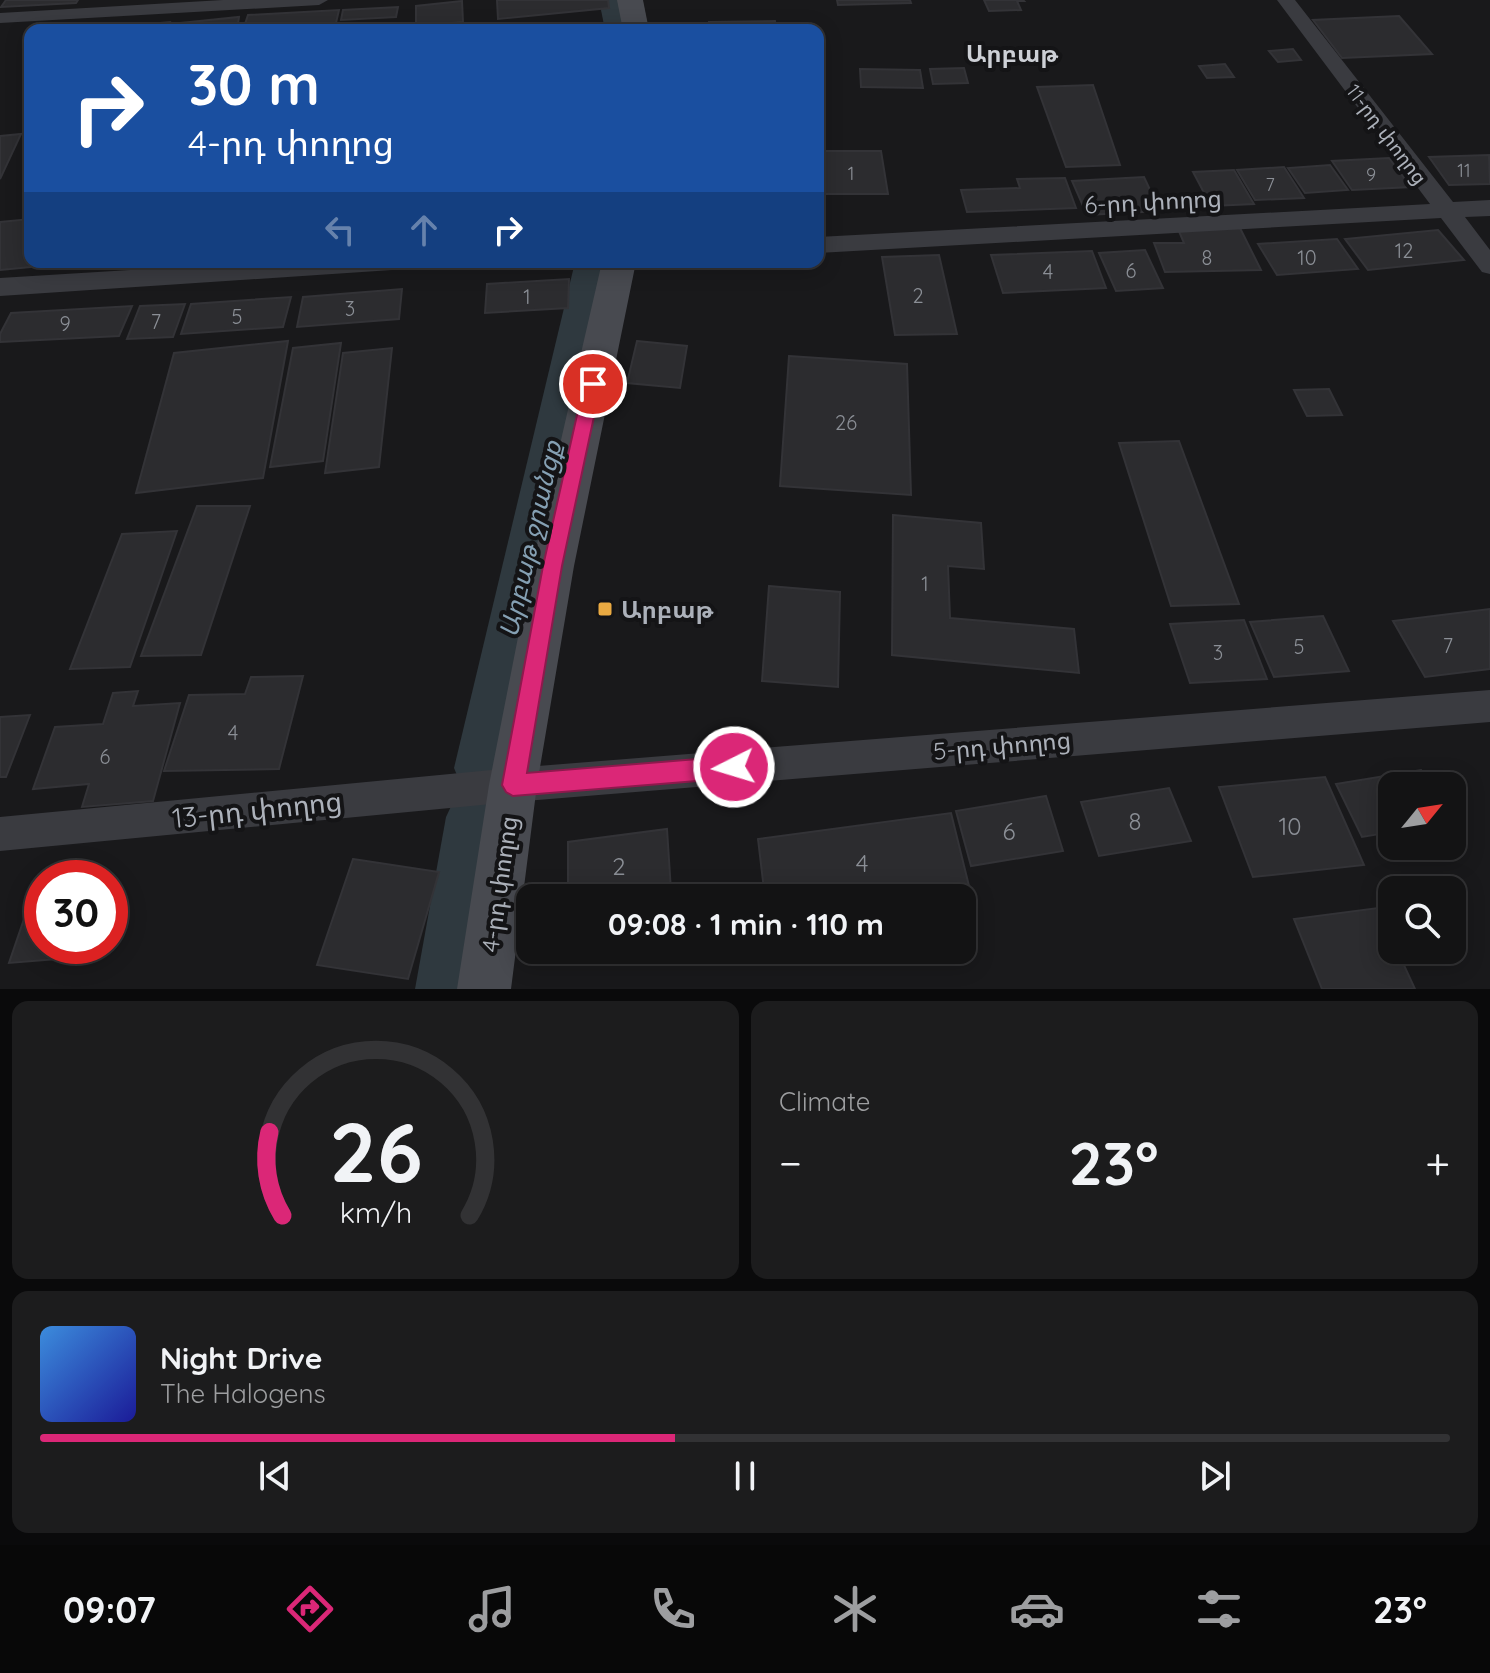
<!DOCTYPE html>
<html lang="en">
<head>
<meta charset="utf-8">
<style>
	:root { --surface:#131314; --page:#1c1c1d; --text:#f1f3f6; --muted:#9d9ea0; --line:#323234; --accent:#db2777 }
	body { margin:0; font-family:Quicksand,"Noto Sans Armenian",sans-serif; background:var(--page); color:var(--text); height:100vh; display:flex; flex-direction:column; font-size:30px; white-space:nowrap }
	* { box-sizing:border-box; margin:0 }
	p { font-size:26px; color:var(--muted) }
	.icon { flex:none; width:44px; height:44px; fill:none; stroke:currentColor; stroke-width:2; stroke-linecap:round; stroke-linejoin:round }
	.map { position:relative; height:989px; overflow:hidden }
	.panel { display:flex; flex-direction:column; gap:12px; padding:12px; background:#0a0a0b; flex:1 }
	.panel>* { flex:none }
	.guide { position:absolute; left:24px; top:24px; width:800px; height:244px; border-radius:16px; box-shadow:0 4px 20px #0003,0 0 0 2px var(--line); background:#1a4fa0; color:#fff; overflow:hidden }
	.needle { width:52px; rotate:60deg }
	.fabs { position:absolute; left:1378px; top:772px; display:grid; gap:16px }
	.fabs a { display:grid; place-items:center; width:88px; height:88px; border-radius:16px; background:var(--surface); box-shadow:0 4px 20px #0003,0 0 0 2px var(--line); font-size:40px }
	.speed { position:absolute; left:24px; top:860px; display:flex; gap:16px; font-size:40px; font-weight:700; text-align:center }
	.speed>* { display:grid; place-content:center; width:104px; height:104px; border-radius:50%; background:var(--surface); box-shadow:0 4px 20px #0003,0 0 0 2px var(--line); line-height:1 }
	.speed .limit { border:12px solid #d22; background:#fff; color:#111 }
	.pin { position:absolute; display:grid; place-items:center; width:68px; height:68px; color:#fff; margin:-34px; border:4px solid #fff; border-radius:50%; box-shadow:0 2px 8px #0007 }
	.me { position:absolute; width:88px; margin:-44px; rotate:265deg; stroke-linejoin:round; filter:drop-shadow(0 0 6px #0008) }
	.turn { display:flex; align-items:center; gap:28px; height:168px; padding:0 32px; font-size:36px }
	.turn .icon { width:104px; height:104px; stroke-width:2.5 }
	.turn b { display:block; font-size:56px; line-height:68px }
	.lanes { display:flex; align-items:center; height:76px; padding:0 32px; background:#0003; justify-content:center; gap:40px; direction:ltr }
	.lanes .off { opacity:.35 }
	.big { font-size:60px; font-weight:800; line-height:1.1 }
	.panel .card { flex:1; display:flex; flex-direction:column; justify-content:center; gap:12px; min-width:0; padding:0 28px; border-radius:16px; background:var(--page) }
	.panel .dial { align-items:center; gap:0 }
	.dial svg { height:208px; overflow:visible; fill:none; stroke:var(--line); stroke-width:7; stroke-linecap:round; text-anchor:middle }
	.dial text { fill:var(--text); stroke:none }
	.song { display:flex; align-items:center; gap:24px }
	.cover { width:96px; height:96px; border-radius:12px; background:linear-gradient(135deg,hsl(210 70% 55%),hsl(240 70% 35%)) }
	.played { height:8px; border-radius:4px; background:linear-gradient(90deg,var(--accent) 45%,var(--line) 45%) }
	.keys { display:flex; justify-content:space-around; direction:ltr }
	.heat { display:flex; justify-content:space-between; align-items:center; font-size:44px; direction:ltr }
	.panel .tiles { flex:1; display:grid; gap:12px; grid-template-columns:1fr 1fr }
	.card:last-child { grid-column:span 2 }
	.trip { position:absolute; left:516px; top:884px; width:460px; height:80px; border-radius:16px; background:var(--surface); box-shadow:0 4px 20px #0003,0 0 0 2px var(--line); font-weight:800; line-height:80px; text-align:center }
	.tab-bar { display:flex; height:128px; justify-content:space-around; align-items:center; background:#080808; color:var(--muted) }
	.tab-bar .icon { width:56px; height:56px }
	.tab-bar .on { color:var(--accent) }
	.tab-bar b { font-size:36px; color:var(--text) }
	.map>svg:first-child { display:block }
</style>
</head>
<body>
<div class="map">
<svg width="1490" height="989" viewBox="0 0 1490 989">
	<rect width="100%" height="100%" fill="#19191b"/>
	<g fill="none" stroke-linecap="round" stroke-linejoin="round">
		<g fill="#2f393f" fill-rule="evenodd">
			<polygon points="599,0 625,0 631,30 605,30"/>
			<polygon points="575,262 609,262 502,768 495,785 478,792 461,785 454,768"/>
			<polygon points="471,792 488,800 496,817 469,989 415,989 446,817 454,800"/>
		</g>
	</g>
	<g fill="#2c2c2f" stroke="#333337" stroke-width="2">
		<polygon points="6,0 78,0 76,3 1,7"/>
		<polygon points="497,0 608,0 609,8 498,19"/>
		<polygon points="837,0 910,0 911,3 838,5"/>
		<polygon points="984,0 1023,0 1024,1 1017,1 1021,10 989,11"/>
		<polygon points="462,1 463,22 439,24 439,30 416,30 416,6"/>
		<polygon points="398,7 396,17 341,20 343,10"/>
		<polygon points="339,10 335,27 243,30 248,15"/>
		<polygon points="1399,16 1432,54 1342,58 1313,20"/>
		<polygon points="239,17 237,30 169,30 171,24"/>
		<polygon points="775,21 776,30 709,30 709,22"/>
		<polygon points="170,22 168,30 93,30 93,29"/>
		<polygon points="1293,49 1301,60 1278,62 1269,51"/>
		<polygon points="1225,64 1234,77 1207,78 1199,66"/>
		<polygon points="964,68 968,83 933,84 930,69"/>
		<polygon points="860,69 920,70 923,88 861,87"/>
		<polygon points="1093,85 1120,165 1066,167 1037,87"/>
		<polygon points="21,134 0,179 0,136"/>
		<polygon points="818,151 881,151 888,194 818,194"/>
		<polygon points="1489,155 1490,184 1449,185 1429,157"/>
		<polygon points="1389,158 1411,187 1352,190 1332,161"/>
		<polygon points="1330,165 1348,190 1305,193 1288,168"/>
		<polygon points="1284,167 1304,198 1255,200 1237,170"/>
		<polygon points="1234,170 1254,204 1211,206 1193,172"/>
		<polygon points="1144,177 1160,211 1087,215 1072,181"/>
		<polygon points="1065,178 1076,208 967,212 961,190 1020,188 1017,179"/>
		<polygon points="30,219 30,262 62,264 0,270 0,222"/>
		<polygon points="1240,228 1261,270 1165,272 1154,243 1184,243 1178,229"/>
		<polygon points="1438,230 1464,260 1368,270 1345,239"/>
		<polygon points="1337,239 1358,269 1277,275 1258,244"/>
		<polygon points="1145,250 1163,288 1116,291 1099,253"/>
		<polygon points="1092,251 1106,288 1003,293 991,255"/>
		<polygon points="939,255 957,334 895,335 882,257"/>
		<polygon points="569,279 568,308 485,313 487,284"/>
		<polygon points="402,289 399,319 297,327 303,297"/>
		<polygon points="291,297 283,327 181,334 191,304"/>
		<polygon points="185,304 173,337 127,339 140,306"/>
		<polygon points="132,306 119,336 0,342 0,334 11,313"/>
		<polygon points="288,341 263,478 136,493 174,353"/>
		<polygon points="637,341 687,346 680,388 627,383"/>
		<polygon points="341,343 323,461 270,467 293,348"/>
		<polygon points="392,348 379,467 325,473 343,353"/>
		<polygon points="789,356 907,364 911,495 780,486"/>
		<polygon points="1329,389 1342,415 1307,416 1294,390"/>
		<polygon points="1179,441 1239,604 1171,606 1119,443"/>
		<polygon points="197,506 250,506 201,655 141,656"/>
		<polygon points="893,515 981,523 984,569 948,566 950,618 1074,629 1079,673 892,655"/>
		<polygon points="177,531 130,667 70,669 122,534"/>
		<polygon points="769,586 840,592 838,687 762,681"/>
		<polygon points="1490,609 1490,669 1425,677 1393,621"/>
		<polygon points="1323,616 1349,671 1274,677 1250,622"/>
		<polygon points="1244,620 1267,679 1190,683 1170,624"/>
		<polygon points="303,676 279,769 164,771 189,695 245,694 251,677"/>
		<polygon points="138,691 133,706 180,703 153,801 82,807 89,784 33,789 55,727 103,724 113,693"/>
		<polygon points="30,715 6,777 0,777 0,717"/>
		<polygon points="1421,770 1430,786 1392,786 1392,832 1362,837 1336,784"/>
		<polygon points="1325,777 1364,865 1253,877 1219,787"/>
		<polygon points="1169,788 1191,841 1099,856 1081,802"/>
		<polygon points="1046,796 1063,851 971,866 956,811"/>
		<polygon points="951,813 969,886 885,898 765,898 758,839"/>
		<polygon points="667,829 671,891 621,898 568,898 568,842"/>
		<polygon points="353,859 439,872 408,979 317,965"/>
		<polygon points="42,883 42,946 97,946 94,956 9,963 36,884"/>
		<polygon points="1378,908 1392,938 1392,950 1397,950 1415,989 1322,989 1294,919"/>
	</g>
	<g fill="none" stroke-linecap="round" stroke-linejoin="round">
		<g fill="#3a3b40" fill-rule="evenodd">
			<polygon points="223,0 328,0 319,5 0,23 0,13"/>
			<polygon points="1277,0 1295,0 1453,202 1490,200 1490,216 1465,217 1490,250 1490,274 1482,272 1441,218 818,253 818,237 1430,204"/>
			<polygon points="260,262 404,262 400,268 392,270 0,296 0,278"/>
			<polygon points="1490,690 1490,722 513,802 0,851 0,817 513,768"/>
		</g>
		<g fill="#484a50" fill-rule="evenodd">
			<polygon points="617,0 643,0 649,30 623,30"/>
			<polygon points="602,262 636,262 574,566 537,785 511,989 457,989 489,785 532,566"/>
		</g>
	</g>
	<polygon fill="#db2777" stroke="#8e194d" stroke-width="2" points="593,377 601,384 562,566 527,773 734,756 742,759 745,767 742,774 734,778 513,796 506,792 502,785 543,566 584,384"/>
	<rect fill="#eaaa42" stroke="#141416" stroke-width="3" x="597" y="601" width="16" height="16" rx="4"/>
	<g text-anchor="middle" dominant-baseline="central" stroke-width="8" stroke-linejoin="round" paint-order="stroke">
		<g font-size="18" fill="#8b8f96">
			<text x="1464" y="170">11</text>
			<text x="851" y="173">1</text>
			<text x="1371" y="174">9</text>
			<text x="1270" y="184">7</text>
		</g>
		<g font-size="20" fill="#acb1ba" stroke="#141416">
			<text transform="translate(1387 134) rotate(53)">11-րդ փողոց</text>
		</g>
		<g font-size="20" fill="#8b8f96">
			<text x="1404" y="250">12</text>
			<text x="1207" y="257">8</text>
			<text x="1307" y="257">10</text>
			<text x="1131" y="270">6</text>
			<text x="1048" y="271">4</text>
			<text x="918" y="295">2</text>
			<text x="527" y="296">1</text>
			<text x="350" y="308">3</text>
			<text x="237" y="316">5</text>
			<text x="156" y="321">7</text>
			<text x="65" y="323">9</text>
			<text x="846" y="422">26</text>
			<text x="925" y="583">1</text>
			<text x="1448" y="645">7</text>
			<text x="1299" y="646">5</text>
			<text x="1218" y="652">3</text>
			<text x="233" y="732">4</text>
			<text x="105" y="756">6</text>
		</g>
		<g font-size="24" font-weight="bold" fill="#cdd0d6" stroke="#141416">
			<text x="1012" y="53">Արբաթ</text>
		</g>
		<g font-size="24" fill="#acb1ba" stroke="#141416">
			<text transform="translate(1153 201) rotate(-3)">6-րդ փողոց</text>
			<text transform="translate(1002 745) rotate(-5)">5-րդ փողոց</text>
			<text transform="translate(499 884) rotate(-82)">4-րդ փողոց</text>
		</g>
		<g font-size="24" font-weight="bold" fill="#acb1ba" stroke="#141416" text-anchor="start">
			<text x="621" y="609">Արբաթ</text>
		</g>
		<g font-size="24" fill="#8b8f96">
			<text x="1135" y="821">8</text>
			<text x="1290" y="826">10</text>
			<text x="1009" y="831">6</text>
			<text x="862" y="863">4</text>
			<text x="619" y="866">2</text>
		</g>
		<g font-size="26" font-style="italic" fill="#85a0b3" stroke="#141416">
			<text transform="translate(530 539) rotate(-77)">Արբաթ ջրանցք</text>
		</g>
		<g font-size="28" fill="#acb1ba" stroke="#141416">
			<text transform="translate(257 809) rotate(-6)">13-րդ փողոց</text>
		</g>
	</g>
</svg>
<div class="fabs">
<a><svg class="needle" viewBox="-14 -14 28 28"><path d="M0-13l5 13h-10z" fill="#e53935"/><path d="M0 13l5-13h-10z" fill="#9d9ea0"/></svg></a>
<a><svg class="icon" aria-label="search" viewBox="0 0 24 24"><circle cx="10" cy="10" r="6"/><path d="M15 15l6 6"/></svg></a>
</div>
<div class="speed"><div class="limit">30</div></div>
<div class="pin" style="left:593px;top:384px;background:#d93025"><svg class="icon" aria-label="arrive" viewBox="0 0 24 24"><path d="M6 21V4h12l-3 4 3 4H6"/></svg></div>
<svg class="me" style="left:734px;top:767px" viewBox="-20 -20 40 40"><circle r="17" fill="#db2777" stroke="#fff" stroke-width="3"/><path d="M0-11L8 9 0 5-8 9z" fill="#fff"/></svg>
<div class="trip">09:08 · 1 min · 110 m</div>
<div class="guide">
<div class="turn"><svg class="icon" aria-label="right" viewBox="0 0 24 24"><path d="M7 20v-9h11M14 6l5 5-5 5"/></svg><div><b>30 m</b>4-րդ փողոց</div></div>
<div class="lanes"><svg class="icon off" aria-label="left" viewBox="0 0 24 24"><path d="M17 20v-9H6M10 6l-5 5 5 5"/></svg><svg class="icon off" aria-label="ahead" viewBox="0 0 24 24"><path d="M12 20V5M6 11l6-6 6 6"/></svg><svg class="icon" aria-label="right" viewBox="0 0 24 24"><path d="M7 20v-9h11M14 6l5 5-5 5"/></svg></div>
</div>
</div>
<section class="panel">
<div class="tiles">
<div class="card dial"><svg viewBox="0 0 100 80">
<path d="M14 69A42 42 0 1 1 86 69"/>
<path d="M14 69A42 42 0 0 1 9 37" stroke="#db2777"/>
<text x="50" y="56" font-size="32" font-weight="700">26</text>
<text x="50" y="72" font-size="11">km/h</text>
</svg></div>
<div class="card"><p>Climate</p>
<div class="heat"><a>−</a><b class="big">23°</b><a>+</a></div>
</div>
<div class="card">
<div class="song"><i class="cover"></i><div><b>Night Drive</b><p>The Halogens</p></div></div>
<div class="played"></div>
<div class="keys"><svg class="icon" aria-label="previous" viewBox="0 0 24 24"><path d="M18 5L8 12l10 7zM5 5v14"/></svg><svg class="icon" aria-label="pause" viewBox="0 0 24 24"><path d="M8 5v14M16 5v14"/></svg><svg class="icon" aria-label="next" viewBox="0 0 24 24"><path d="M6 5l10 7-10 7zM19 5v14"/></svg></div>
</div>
</div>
</section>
<nav class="tab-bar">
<b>09:07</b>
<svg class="icon on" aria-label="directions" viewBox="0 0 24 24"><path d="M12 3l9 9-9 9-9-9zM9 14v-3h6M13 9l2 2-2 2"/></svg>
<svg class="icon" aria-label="music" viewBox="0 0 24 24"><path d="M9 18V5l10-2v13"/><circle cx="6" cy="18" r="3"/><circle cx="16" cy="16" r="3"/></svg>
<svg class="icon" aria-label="phone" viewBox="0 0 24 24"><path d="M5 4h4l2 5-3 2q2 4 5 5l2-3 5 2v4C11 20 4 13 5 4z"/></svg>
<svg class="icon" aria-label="climate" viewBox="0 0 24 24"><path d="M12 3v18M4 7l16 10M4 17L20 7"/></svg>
<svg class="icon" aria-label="car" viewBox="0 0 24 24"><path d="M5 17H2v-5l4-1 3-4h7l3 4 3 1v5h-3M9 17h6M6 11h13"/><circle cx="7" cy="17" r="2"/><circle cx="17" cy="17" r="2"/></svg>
<svg class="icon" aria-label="filters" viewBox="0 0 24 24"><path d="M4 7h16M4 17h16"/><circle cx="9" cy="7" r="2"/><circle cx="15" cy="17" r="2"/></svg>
<b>23°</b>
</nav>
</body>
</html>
